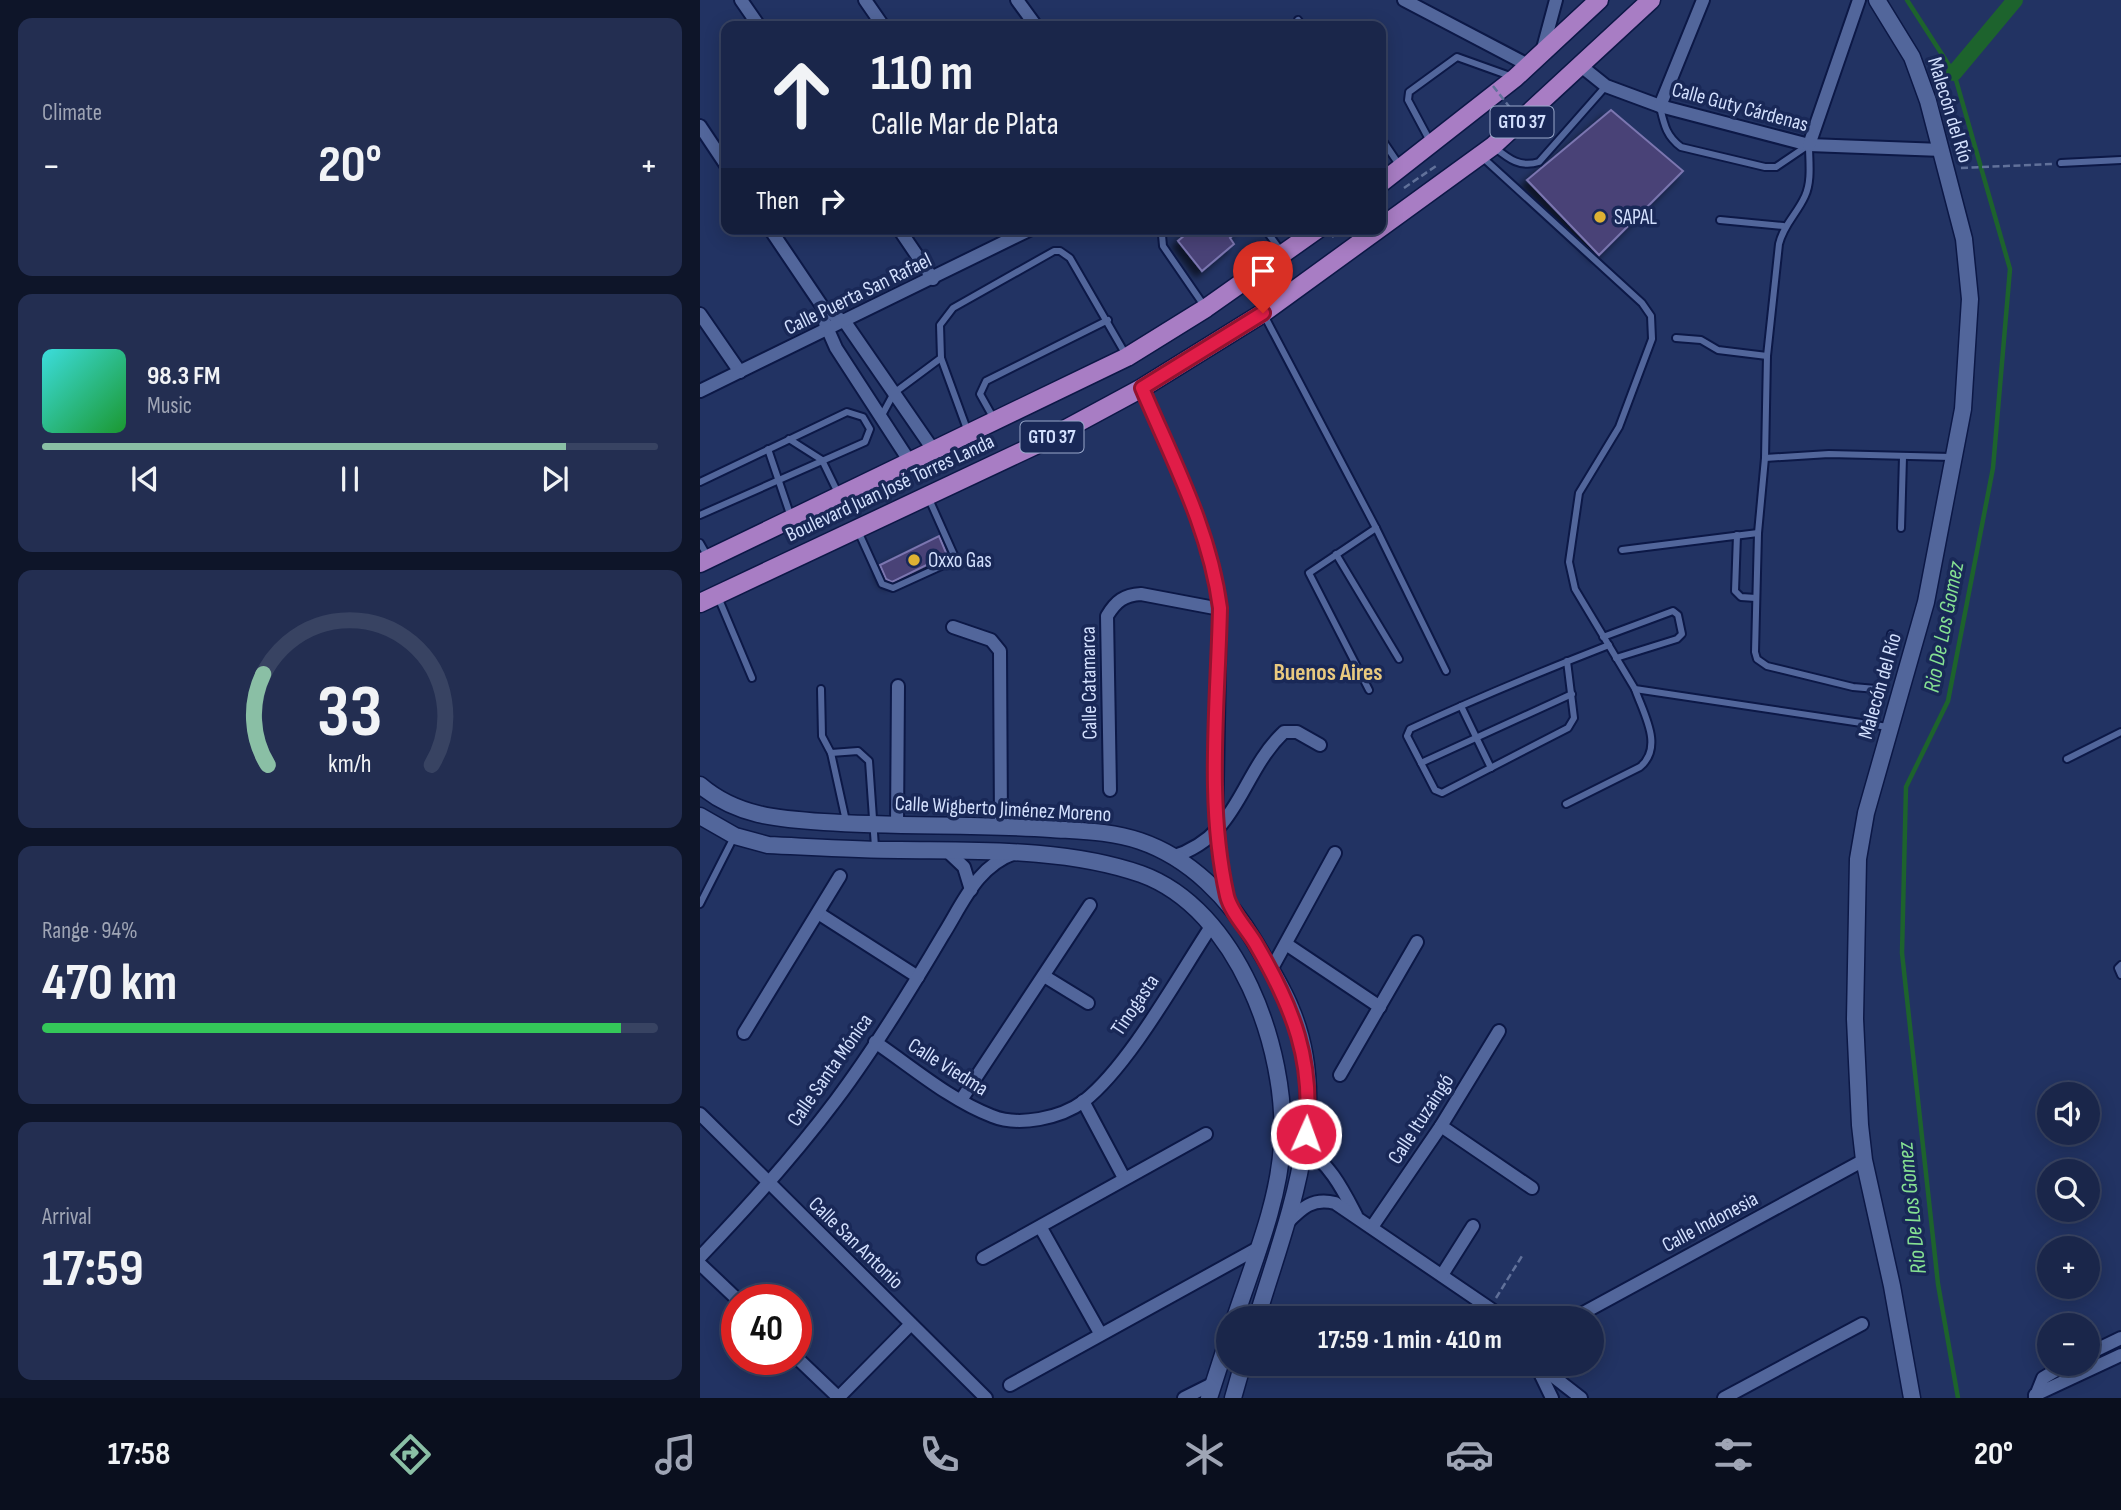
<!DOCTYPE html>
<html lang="en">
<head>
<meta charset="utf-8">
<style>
	:root { --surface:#1a264a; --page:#232e51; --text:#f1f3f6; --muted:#9fa5b5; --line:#384362; --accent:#8abfa5 }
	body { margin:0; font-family:"Sofia Sans Condensed",sans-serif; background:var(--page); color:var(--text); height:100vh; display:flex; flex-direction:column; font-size:26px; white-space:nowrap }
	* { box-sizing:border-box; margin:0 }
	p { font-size:23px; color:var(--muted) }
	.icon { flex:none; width:38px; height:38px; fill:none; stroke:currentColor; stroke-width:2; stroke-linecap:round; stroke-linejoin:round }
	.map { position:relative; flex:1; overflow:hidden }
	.sheet { display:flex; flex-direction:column; gap:18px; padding:18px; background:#0e1529; width:700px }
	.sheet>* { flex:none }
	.top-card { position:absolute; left:21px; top:21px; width:665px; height:214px; border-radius:14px; box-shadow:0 4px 18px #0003,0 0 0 2px var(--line); background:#1a264a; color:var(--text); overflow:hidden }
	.controls { position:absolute; left:1337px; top:1082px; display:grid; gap:14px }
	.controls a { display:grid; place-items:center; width:63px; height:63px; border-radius:50%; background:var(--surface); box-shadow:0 4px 18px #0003,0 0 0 2px var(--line); font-size:35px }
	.speed { position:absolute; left:21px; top:1284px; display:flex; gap:14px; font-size:35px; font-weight:700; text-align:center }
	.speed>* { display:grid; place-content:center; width:91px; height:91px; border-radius:50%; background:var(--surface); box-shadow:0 4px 18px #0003,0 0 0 2px var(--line); line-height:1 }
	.speed .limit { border:10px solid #d22; background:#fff; color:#111 }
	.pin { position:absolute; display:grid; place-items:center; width:60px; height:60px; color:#fff; margin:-72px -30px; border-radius:50% 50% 50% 0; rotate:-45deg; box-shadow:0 0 7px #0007 }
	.pin .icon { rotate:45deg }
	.me { position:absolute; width:77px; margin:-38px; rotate:2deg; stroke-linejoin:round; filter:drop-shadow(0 0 5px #0008) }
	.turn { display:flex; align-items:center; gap:24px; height:147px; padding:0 35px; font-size:32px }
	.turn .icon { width:91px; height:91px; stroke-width:2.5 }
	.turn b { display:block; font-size:49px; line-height:60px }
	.then { display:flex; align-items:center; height:66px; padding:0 35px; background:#0003; gap:14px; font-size:26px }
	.big { font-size:52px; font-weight:700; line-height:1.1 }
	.sheet .card { flex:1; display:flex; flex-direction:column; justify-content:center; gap:10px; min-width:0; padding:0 24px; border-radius:14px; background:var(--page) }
	.sheet .dial { align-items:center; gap:0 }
	.dial svg { height:182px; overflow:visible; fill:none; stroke:var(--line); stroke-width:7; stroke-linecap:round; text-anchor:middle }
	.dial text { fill:var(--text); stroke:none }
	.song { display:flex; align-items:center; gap:21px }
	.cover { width:84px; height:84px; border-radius:10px; background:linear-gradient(135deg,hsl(180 70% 55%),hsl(130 70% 35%)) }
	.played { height:7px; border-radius:4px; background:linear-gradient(90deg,var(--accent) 85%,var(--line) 85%) }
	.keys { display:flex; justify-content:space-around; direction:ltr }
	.heat { display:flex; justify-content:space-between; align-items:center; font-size:38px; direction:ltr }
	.charge { height:10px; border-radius:5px; background:linear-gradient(90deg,#34c759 94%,var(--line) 0) }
	.trip { position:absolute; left:516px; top:1306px; width:388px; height:70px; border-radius:35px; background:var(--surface); box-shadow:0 4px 18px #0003,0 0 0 2px var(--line); font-weight:700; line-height:70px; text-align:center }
	.tab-bar { display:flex; height:112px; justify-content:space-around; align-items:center; background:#0a0f1e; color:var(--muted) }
	.tab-bar .icon { width:49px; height:49px }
	.tab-bar .on { color:var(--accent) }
	.tab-bar b { font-size:32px; color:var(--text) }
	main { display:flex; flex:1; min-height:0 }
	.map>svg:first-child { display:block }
</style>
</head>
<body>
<main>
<section class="sheet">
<div class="card"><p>Climate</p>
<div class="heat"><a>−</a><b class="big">20°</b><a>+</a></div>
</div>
<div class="card">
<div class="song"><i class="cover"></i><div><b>98.3 FM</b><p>Music</p></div></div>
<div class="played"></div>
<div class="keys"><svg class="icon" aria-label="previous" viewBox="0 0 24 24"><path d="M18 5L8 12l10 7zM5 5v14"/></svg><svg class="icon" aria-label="pause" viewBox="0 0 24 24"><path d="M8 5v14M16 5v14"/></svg><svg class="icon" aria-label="next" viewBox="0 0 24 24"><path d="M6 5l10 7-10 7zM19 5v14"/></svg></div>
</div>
<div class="card dial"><svg viewBox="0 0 100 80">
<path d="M14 69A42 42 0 1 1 86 69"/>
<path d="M14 69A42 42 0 0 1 12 29" stroke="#8abfa5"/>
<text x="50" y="56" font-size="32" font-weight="700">33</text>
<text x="50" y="72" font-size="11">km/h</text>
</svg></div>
<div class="card"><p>Range · 94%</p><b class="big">470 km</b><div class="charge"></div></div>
<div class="card"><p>Arrival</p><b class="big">17:59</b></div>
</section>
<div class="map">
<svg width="1421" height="1398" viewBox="0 0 1421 1398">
	<defs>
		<filter id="shadow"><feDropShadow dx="-6" dy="6" stdDeviation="3.5" flood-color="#0009"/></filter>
	</defs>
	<rect width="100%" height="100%" fill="#223363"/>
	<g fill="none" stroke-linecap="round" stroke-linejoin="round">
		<polyline stroke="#1d632d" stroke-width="4.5" points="1207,0 1254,73 1310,269 1293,468 1248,701 1206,787 1202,953 1238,1284 1258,1398"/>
		<polyline stroke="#1d632d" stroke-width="16" points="1254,73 1315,0"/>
	</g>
	<g fill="#494277" stroke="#7b76b0" stroke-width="2" filter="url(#shadow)">
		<polygon points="911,110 983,171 899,255 827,180"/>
		<polygon points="492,229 539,229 530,238 534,244 502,271 478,241"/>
		<polygon points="239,536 247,555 192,582 186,579 180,565"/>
	</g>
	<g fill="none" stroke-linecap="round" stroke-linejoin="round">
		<defs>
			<g id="service">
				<polyline points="598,20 602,26"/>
				<path d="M960 107C964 124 966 136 981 147L1065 167H1076L1107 146"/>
				<polyline points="681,138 700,166"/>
				<polyline points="731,143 708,100 709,92 757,57 810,76"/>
				<path d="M1109 145C1109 161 1112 181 1105 196 1097 214 1084 224 1079 244L1067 356 1065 458 1129 454 1251 457"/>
				<path d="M794 147C809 159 820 168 839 162L906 86"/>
				<polyline points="781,156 942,303 951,316 952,339 919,427 879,493 869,562 875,589 935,689 1188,727"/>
				<polyline points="1361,163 1421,160"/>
				<polyline points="1020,220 1083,226"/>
				<polyline points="466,229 462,235 463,246 505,307"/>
				<polyline points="565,229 581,251"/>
				<polyline points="564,315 676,528 746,671"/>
				<polyline points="976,338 1001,340 1018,350 1067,356"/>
				<polyline points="181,417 194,393 241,358"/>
				<polyline points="294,419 280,394 286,381 408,320"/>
				<polyline points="268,432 241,358 240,325 253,308 354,251 360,251 370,258 426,355"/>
				<polyline points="89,439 122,460 139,495"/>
				<polyline points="68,449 91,517"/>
				<polyline points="0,482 147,412 163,417 170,429 165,442 0,515"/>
				<polyline points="1201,528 1203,457"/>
				<polyline points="158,531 182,584 193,588 248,563 254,555 229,499"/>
				<polyline points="1058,533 1065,458"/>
				<polyline points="1037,535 1035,591 1041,597 1056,598"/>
				<polyline points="0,543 8,557"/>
				<polyline points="922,550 1058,533 1055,652 1057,659 1067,666 1153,687 1176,689 1184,679 1191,634"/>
				<polyline points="636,554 699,659"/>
				<polyline points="18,597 52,678"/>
				<polyline points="903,637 973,611 978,615 982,634 977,639 916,658"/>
				<path d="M867 661 874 718 868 728 742 793 735 790 707 736 710 729C775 699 842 671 909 645"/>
				<polyline points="121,689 122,736 131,753"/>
				<polyline points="669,690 609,573 676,528"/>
				<polyline points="761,706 791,768"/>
				<polyline points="1367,759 1421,732"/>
				<polyline points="721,763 872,694"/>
				<path d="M866 804 940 767C964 747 944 715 935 689"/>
				<polyline points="146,821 131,753 158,751 169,761 175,847"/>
				<polyline points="0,904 34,837"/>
				<polyline points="1421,965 1418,968 1421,975"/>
			</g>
			<g id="minor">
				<polyline points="41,0 59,26"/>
				<polyline points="165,0 183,26"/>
				<polyline points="317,0 336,26"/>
				<polyline points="704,0 830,66"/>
				<polyline points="842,52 856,0"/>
				<polyline points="881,66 906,86 960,106 1109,145 1242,150"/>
				<polyline points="960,106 1003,0"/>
				<polyline points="0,126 26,165"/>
				<polyline points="1109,145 1159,0"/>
				<polyline points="70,229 124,309 145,322 234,451"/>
				<polyline points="199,229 233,279"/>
				<polyline points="0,314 40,372"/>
				<polyline points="125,323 136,348 210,462"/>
				<path d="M442 388C473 461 510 530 520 609L516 835 528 901"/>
				<polyline points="0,391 331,229"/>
				<polyline points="253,627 291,640 300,651 301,826"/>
				<path d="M410 790 407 616C416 601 424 595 441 594L520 609"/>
				<polyline points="197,826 198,686"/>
				<polyline points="246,850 264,867 271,890"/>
				<path d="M472 857C540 836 539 775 584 732H597L620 745"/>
				<polyline points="118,913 218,977"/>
				<polyline points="586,944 680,1007"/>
				<polyline points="571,970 635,853"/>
				<polyline points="344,976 388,1003"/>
				<polyline points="44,1033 140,876"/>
				<path d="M175 1042C212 1067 250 1100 292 1116 319 1127 361 1118 384 1101 429 1066 479 975 512 925"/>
				<polyline points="640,1075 717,942"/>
				<polyline points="261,1100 390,905"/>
				<polyline points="383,1101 424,1178"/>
				<polyline points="0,1114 286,1398"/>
				<polyline points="741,1126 832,1188"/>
				<path d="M582 1147C589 1148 598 1147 604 1150 628 1159 645 1194 656 1215"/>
				<path d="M586 1224C601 1209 612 1197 635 1203L804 1318"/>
				<polyline points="672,1227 741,1126 799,1031"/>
				<polyline points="341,1228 400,1333"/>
				<path d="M0 1257C48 1207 94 1156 136 1100 175 1048 210 991 243 935 263 903 277 866 315 853"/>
				<polyline points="283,1258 506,1134"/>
				<polyline points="0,1264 38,1300"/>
				<polyline points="742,1275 773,1226"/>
				<polyline points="874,1318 1164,1160"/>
				<polyline points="1388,1354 1421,1338"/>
				<polyline points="96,1357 139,1398"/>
				<polyline points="836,1363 881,1398"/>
				<polyline points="837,1367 852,1398"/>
				<polyline points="310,1385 558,1248"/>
				<polyline points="1335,1395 1421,1355"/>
				<polyline points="138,1398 211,1324"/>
				<polyline points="484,1398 514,1383"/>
				<polyline points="1024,1398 1162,1324"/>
				<polyline points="1335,1398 1343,1378 1368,1363"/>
			</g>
			<g id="tertiary">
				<polyline points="1177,0 1212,57 1228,101 1264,239 1270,299 1263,409 1226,602 1166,813 1158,859 1155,1019 1160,1125 1164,1160 1192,1286 1212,1398"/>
				<path d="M0 785C36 816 78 819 124 822 199 827 275 824 351 829 381 831 411 831 440 841 490 858 530 899 556 944 568 965 582 986 591 1009 634 1109 586 1221 557 1318"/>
				<path d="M0 816 35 836 68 845C112 847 156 850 200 850 279 851 366 848 441 874 538 909 588 1050 582 1144 579 1202 553 1263 535 1318"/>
				<polyline points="509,1398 528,1339"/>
				<polyline points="533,1398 543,1363"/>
			</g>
			<g id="primary">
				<polyline points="681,183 815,78 899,0"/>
				<polyline points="0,563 427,357 506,308 618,229"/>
				<polyline points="0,603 342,442 442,388 563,313 793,146 951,0"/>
			</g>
		</defs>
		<use href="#service" stroke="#0c1846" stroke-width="10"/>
		<use href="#minor" stroke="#0c1846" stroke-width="16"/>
		<use href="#tertiary" stroke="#0c1846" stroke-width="19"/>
		<use href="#primary" stroke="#0c1846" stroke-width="21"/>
		<g stroke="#61719a" stroke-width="2.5" stroke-dasharray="7 3.5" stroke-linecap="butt">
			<polyline points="1261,168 1352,164"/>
			<polyline points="704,188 736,166"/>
			<polyline points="632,237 643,229"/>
			<polyline points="796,1298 822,1256"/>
		</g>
		<use href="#service" stroke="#52669b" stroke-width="6"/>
		<use href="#minor" stroke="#52669b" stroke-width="12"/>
		<use href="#tertiary" stroke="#52669b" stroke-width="16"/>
		<use href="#primary" stroke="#a87dc4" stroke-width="18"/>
		<polyline stroke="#61719a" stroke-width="2.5" stroke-dasharray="7 3.5" stroke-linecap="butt" points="793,86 830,133"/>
	</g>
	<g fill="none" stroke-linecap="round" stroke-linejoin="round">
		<defs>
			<path id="route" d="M563 313 442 388C473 461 510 530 520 608 518 703 506 803 527 896 531 913 549 931 557 946 593 1008 614 1061 606 1134"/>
		</defs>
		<use href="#route" stroke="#92132f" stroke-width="18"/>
		<use href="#route" stroke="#e11d48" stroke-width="12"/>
	</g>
	<g fill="#deb133" stroke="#192857" stroke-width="2.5">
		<circle cx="900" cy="217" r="7"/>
		<circle cx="214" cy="560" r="7"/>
	</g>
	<g text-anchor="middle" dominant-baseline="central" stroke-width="7" stroke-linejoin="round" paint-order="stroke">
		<g fill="#192857" stroke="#9aa8cb" stroke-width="2">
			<rect x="790.5" y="106.5" width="63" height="31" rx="5"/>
			<rect x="320.5" y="421.5" width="63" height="31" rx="5"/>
		</g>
		<g font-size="19" font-weight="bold" fill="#d2dffd">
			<text x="822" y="122">GTO 37</text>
			<text x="352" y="437">GTO 37</text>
		</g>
		<g font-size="21" fill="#d2dffd" stroke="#192857">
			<text transform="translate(1040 107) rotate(15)">Calle Guty Cárdenas</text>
			<text transform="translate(1250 110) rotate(73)">Malecón del Río</text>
			<text transform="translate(158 294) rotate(-26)">Calle Puerta San Rafael</text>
			<text transform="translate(190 488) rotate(-25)">Boulevard Juan José Torres Landa</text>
			<text transform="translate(389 683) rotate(-91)">Calle Catamarca</text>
			<text transform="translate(1180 686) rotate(-74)">Malecón del Río</text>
			<text transform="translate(303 809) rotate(3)">Calle Wigberto Jiménez Moreno</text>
			<text transform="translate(435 1005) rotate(-56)">Tinogasta</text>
			<text transform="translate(248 1067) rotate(32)">Calle Viedma</text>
			<text transform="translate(130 1070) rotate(-55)">Calle Santa Mónica</text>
			<text transform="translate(721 1119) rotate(-57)">Calle Ituzaingó</text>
			<text transform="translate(1010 1222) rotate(-28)">Calle Indonesia</text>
			<text transform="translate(156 1243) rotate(44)">Calle San Antonio</text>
		</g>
		<g font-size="21" fill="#d2dffd" stroke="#192857" text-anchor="start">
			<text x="914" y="217">SAPAL</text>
			<text x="228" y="560">Oxxo Gas</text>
		</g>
		<g font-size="23" font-style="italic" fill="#85e092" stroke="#192857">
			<text transform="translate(1244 627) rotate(-79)">Rio De Los Gomez</text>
			<text transform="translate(1212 1208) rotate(-96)">Rio De Los Gomez</text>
		</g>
		<g font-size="24" font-weight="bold" fill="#e9c97f" stroke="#192857">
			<text x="628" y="672">Buenos Aires</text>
		</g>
	</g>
</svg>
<div class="controls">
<a><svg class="icon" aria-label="sound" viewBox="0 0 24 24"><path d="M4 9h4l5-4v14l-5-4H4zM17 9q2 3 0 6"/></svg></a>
<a><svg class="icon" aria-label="search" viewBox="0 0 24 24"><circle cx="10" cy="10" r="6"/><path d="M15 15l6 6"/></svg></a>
<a>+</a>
<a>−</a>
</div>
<div class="speed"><div class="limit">40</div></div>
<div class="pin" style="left:563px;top:313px;background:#d93025"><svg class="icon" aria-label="arrive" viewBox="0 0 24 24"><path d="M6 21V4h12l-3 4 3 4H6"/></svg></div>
<svg class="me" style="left:606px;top:1134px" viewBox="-20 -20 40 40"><circle r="17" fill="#e11d48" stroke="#fff" stroke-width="3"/><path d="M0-11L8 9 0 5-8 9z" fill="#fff"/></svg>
<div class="trip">17:59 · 1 min · 410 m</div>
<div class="top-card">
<div class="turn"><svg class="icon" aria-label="ahead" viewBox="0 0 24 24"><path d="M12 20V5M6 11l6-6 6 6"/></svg><div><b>110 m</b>Calle Mar de Plata</div></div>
<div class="then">Then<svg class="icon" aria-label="right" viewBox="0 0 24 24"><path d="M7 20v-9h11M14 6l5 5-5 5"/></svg></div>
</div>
</div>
</main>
<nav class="tab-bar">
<b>17:58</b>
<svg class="icon on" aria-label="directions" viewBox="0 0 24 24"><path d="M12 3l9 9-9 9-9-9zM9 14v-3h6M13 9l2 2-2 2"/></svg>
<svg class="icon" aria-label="music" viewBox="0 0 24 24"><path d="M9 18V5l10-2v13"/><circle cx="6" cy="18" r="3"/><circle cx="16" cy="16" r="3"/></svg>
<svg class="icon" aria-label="phone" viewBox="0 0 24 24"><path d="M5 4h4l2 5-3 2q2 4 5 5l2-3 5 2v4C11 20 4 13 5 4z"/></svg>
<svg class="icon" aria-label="climate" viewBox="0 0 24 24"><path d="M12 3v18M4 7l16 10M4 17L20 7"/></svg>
<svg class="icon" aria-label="car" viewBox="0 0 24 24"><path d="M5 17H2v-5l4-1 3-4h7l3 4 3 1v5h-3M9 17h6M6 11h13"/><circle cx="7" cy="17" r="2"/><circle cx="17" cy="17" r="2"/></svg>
<svg class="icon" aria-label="filters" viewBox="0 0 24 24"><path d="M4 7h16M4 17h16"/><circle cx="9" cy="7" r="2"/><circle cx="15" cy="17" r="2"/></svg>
<b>20°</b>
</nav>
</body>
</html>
